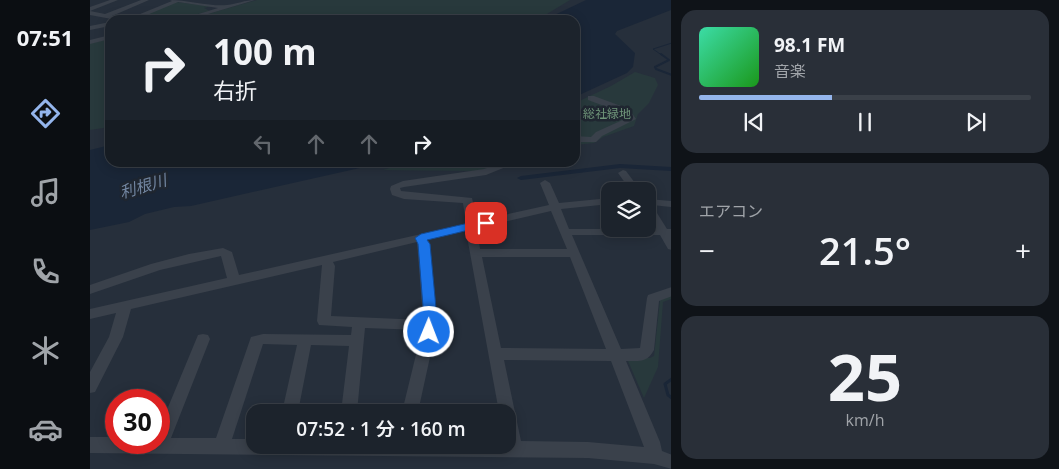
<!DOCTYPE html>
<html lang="ja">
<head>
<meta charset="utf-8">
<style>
	:root { --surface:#1c232c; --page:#292f38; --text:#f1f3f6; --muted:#a0a4a9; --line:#3a4048; --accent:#94b5ec }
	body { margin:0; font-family:"Open Sans","Noto Sans JP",sans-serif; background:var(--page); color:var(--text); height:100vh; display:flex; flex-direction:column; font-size:19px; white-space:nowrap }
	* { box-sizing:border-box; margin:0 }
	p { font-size:16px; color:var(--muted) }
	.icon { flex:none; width:28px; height:28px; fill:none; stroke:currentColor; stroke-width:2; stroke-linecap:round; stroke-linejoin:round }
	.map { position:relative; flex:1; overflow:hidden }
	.panel { display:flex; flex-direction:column; gap:10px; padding:10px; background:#0f1318; width:388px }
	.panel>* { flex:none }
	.banner { position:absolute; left:15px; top:15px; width:475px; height:152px; border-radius:15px; box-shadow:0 2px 12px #0003,0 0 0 1px var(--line); background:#1c232c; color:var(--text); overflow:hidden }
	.controls { position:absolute; left:511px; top:182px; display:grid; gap:10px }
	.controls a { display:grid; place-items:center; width:55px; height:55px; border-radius:10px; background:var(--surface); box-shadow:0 2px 12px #0003,0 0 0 1px var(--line); font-size:25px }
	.speed { position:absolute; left:15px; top:389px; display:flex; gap:10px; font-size:25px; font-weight:700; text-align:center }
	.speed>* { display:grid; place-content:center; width:65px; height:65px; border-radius:50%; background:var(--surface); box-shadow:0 2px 12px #0003,0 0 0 1px var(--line); line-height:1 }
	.speed .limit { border:8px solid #d22; background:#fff; color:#111 }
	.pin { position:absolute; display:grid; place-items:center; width:42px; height:42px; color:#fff; margin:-21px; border-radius:10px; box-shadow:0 2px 8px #0006 }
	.me { position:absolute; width:55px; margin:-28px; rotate:1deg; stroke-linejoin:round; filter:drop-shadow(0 0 4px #0008) }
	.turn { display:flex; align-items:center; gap:18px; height:105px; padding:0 25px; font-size:22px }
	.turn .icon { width:65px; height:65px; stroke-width:2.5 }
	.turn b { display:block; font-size:35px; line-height:42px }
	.lanes { display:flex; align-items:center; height:48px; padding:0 25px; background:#0003; justify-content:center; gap:25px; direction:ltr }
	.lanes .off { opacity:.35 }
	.big { font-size:38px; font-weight:600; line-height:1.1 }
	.panel .widget { flex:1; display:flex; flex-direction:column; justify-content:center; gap:8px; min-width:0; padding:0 18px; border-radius:15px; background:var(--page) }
	.panel .dial { align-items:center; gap:0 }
	.dial b { font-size:65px; line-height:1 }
	.song { display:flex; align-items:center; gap:15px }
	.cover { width:60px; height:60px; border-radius:8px; background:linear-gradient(135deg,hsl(160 70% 55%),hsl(120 70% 35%)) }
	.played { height:5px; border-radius:2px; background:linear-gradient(90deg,var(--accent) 40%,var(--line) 40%) }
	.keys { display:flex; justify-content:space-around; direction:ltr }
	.heat { display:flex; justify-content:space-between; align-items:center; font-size:28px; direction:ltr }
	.trip { position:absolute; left:156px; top:404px; width:270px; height:50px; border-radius:15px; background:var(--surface); box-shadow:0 2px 12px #0003,0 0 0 1px var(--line); font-weight:600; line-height:50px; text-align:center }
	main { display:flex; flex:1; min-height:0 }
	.menu { display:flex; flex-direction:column; width:90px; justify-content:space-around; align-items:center; background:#0b0e12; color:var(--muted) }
	.menu .icon { width:35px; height:35px }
	.menu .on { color:var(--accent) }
	.menu b { font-size:22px; color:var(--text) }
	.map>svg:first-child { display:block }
</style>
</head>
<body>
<main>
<nav class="menu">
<b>07:51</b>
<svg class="icon on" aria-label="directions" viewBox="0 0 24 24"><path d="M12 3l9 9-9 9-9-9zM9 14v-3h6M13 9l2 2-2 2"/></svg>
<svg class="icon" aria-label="music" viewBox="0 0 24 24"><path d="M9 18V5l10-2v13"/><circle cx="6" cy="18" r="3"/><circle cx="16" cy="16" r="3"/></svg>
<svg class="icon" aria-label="phone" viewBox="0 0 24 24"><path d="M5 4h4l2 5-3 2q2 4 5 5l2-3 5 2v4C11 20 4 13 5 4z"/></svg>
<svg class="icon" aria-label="climate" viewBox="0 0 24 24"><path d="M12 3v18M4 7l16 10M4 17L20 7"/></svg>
<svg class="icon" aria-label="car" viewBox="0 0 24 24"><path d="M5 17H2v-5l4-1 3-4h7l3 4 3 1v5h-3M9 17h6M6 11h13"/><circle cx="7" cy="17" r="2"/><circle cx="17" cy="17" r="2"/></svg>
</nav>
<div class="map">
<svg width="582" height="469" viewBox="0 0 582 469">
	<rect width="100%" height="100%" fill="#262f3b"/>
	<g fill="#28393c">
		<polygon points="167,0 480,0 447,20 96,20"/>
		<polygon points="86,2 121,6 114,8 120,11 85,20 42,20"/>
		<polygon points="20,39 20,127 0,130 0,43"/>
		<polygon points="545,72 565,78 568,85 559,103 548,114 544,126 513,137 504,143 485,145 485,103 521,86"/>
		<polygon points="316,163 418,163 406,167 385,171 293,170"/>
		<polygon points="581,295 581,299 573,302 568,367 554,398 538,361 541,358 560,358 564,356 570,300"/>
	</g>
	<g fill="#1a2637">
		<polygon points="496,0 581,0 581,10 527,31 525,34 545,53 543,67 537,73 485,97 485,20 454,20"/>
		<polygon points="20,145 20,162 292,163 101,206 84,207 55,214 39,222 0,230 0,150"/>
	</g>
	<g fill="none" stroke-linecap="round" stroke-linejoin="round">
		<g stroke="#1a2637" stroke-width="1">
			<polyline points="582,35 582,39"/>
			<polyline points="573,56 563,49 582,43"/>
		</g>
		<polyline stroke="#1a2637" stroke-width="2" points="571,54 579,60 565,67 566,69 582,75"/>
		<polyline stroke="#1a2637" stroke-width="3" points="582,379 575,384 578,395 582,398"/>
		<polygon fill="#1a2637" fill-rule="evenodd" points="530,164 582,167 582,171 530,168 431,180 427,178 431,176"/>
		<g fill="#3a414b" fill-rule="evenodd">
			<polygon points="20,0 28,0 0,11 0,7"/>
			<path d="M51 0H59L22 16 38 19 82 1 80 0C97 0 123 7 137 5 147 4 155 0 165 0L98 20H89L128 8 88 2 45 20H27L0 15V11L15 14Z"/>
			<polygon points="20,22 20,26 0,30 0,26"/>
			<polygon points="20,35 20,39 0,44 0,40"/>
			<polygon points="498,96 504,96 539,109 546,119 512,136 506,142 485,142 485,136 501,137 506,132 537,118 533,113 498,100"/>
			<path d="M414 162H428L396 175 314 187 310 188 311 191 382 198 387 221 459 205 450 183 455 180 460 183 469 203 520 198V204L471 209 479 229H566L558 215V199L582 201V207L562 205 577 229H582V250L578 249 570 235H482L531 349 550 348 557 298 558 295 582 287V296L569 301 564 350C557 363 549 361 536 361L570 442 572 451 582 455V469L564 464 498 458 0 453V437H26V442H69V429L108 335 113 334 118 335 120 339 81 438H126L161 337 173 334 261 335 262 327 229 325 227 321 232 265 41 309 33 337 5 392 0 393V372L19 337 26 313 0 319V309L137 278 131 256 70 270 0 294V285L61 264 99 254 133 248 142 252 149 275 376 224 373 203 314 199 302 195 300 189 301 186 313 181 394 169ZM461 211 477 249H390L387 228ZM376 231 409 412H418V445H165V439H142L173 344 207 345 192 412H208L221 345 259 346 251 412H267L275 328 332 330 312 412H328L347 325 340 244 338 240ZM327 242 333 320 241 316 245 266 243 262ZM392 257H480L516 349 411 348ZM414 360 521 361 554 447 498 442 431 441Z"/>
			<polygon points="533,170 536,171 551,191 541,191 528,173"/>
		</g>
	</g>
	<polygon fill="#1a73e8" stroke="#114b97" points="396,219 400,220 402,223 400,225 337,240 340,244 347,319 344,335 339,337 334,335 332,332 334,319 328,244 325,238 331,234"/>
	<g text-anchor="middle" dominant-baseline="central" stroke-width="5" stroke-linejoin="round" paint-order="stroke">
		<g font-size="12" fill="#6f9579" stroke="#1f2630">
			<text x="517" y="113">総社緑地</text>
		</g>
		<g font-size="16" font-style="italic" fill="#7286a1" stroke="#1f2630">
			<text transform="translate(53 186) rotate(-16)">利根川</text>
		</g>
	</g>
</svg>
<div class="controls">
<a><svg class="icon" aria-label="layers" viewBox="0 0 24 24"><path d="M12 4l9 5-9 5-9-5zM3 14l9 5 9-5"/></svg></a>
</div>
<div class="speed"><div class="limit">30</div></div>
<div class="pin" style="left:396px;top:223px;background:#d93025"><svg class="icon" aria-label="arrive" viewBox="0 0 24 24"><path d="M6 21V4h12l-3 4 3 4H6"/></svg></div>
<svg class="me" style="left:339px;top:332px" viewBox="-20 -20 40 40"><circle r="17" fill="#1a73e8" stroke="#fff" stroke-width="3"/><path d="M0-11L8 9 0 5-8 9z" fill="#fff"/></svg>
<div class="trip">07:52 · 1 分 · 160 m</div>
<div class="banner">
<div class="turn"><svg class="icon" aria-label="right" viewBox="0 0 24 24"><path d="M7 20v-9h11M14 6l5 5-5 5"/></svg><div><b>100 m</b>右折</div></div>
<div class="lanes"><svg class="icon off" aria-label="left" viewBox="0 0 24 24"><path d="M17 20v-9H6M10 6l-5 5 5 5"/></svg><svg class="icon off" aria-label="ahead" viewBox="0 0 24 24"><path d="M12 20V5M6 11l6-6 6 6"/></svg><svg class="icon off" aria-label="ahead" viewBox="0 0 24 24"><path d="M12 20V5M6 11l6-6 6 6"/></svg><svg class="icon" aria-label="right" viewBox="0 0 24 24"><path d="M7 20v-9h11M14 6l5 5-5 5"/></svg></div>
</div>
</div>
<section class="panel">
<div class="widget">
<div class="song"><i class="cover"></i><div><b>98.1 FM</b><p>音楽</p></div></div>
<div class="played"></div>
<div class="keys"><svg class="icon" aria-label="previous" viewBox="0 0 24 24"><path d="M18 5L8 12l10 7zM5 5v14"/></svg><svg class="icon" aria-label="pause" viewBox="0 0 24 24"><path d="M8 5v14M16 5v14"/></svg><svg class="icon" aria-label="next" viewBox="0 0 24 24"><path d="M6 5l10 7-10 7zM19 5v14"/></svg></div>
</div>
<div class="widget"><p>エアコン</p>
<div class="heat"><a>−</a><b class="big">21.5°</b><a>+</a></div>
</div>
<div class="widget dial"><b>25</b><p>km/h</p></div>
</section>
</main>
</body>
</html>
